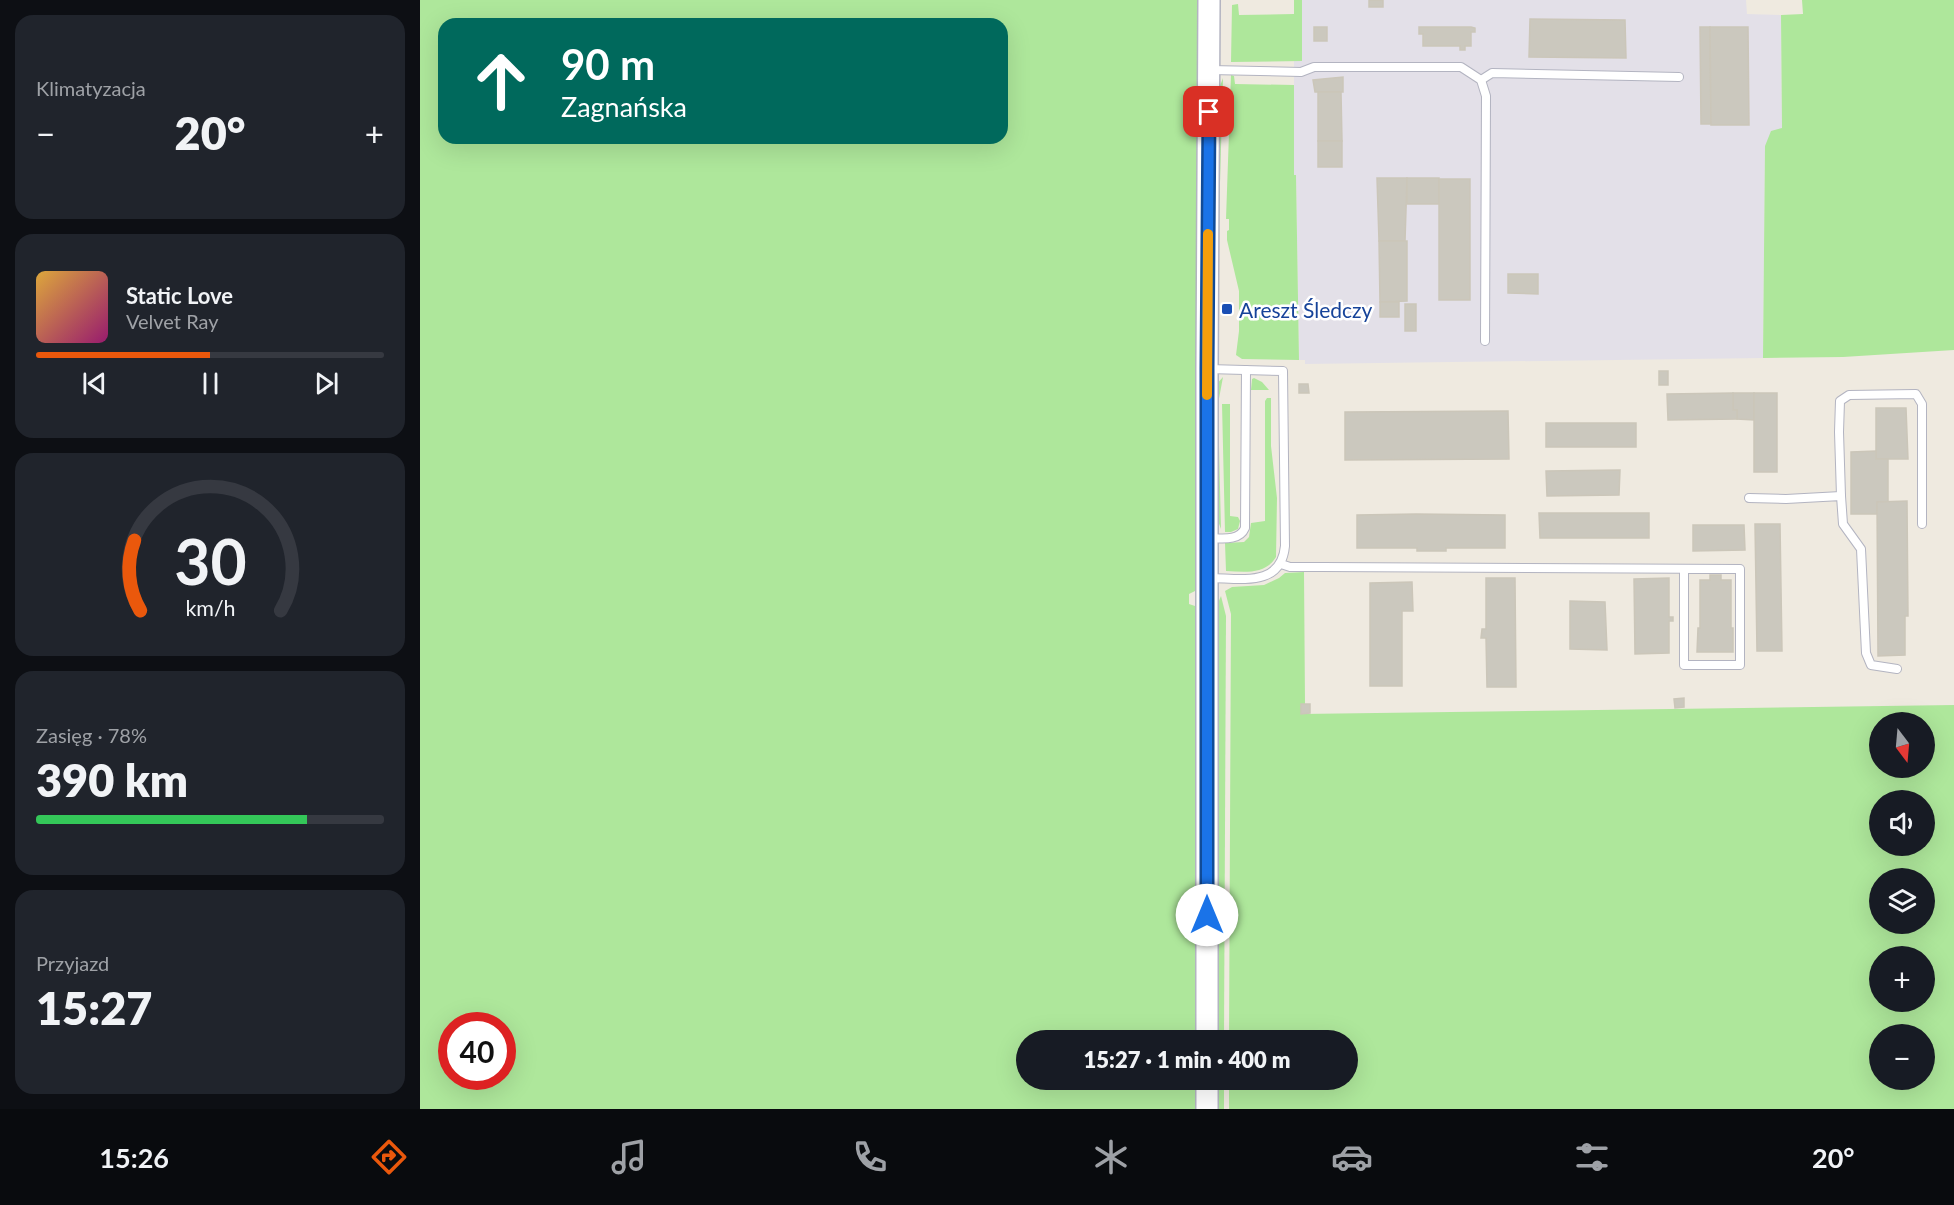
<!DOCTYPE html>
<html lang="pl">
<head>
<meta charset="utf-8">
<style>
	:root { --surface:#171b24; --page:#20242c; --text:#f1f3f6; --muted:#9ea1a6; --line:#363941; --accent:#ea580c }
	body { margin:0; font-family:Lato,sans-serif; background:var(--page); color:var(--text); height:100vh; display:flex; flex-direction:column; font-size:22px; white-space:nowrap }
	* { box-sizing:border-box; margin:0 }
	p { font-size:20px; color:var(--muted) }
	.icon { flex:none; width:33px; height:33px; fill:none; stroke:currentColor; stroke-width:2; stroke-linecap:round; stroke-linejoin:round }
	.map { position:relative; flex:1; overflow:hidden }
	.sheet { display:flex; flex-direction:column; gap:15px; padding:15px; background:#0d0f14; width:420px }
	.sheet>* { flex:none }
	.top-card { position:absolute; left:18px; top:18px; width:570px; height:126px; border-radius:18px; box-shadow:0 6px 24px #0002; background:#00695c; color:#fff; overflow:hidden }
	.needle { width:39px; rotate:164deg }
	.tools { position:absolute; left:1449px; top:712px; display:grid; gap:12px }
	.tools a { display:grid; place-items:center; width:66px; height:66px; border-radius:50%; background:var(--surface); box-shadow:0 6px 24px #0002; font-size:30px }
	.speed { position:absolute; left:18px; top:1012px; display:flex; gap:12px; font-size:30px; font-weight:700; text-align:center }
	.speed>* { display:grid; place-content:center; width:78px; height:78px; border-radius:50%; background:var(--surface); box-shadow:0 6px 24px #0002; line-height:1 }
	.speed .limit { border:9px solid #d22; background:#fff; color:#111 }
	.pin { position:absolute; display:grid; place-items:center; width:51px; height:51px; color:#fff; margin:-26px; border-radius:12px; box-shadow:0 3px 9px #0006 }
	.me { position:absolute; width:66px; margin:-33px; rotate:0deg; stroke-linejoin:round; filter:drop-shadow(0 0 4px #0008) }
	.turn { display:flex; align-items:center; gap:21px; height:126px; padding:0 24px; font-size:27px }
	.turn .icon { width:78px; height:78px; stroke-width:2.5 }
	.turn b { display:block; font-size:42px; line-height:51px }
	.big { font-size:45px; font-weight:800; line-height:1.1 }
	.sheet .widget { flex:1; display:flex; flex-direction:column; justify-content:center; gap:9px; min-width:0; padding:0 21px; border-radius:18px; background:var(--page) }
	.sheet .dial { align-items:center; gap:0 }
	.dial svg { height:156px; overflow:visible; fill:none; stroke:var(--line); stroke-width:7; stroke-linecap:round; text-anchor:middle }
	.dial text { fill:var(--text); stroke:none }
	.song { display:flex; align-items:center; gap:18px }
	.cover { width:72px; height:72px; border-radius:9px; background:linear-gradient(135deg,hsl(40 70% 55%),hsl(320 70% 35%)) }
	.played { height:6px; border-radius:3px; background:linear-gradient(90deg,var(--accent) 50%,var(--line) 50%) }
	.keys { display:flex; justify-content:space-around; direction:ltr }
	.heat { display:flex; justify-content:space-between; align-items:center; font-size:33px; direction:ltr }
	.charge { height:9px; border-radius:4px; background:linear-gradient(90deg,#34c759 78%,var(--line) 0) }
	.trip { position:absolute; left:596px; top:1030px; width:342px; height:60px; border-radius:30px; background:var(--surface); box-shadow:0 6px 24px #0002; font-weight:800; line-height:60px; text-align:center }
	.tab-bar { display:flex; height:96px; justify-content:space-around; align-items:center; background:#090b0e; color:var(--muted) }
	.tab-bar .icon { width:42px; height:42px }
	.tab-bar .current { color:var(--accent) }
	.tab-bar b { font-size:27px; color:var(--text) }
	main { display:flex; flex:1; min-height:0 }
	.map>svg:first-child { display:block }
</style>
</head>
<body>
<main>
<section class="sheet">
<div class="widget"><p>Klimatyzacja</p>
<div class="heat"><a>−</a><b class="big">20°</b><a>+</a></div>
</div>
<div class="widget">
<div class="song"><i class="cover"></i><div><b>Static Love</b><p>Velvet Ray</p></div></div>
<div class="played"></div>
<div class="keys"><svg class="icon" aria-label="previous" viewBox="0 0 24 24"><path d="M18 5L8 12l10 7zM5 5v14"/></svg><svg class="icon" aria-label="pause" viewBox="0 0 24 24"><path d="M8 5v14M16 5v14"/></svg><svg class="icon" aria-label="next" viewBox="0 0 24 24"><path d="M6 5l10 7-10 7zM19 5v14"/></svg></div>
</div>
<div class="widget dial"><svg viewBox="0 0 100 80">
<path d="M14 69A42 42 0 1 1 86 69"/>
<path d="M14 69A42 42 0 0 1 11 33" stroke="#ea580c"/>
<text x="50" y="56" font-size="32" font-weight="700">30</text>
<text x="50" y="72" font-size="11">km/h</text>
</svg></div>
<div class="widget"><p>Zasięg · 78%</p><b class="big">390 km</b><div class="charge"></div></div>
<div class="widget"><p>Przyjazd</p><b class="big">15:27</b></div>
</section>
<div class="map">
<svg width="1534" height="1109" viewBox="0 0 1534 1109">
	<rect width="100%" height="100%" fill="#efeae0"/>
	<polygon fill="#e3e0e8" points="882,0 1326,0 1327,14 1361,15 1362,128 1345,146 1343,358 885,364 885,360 879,360 876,175 874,175 874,61 882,61"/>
	<g fill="#aee79b" fill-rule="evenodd">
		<path d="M0 0H779L780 405 776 469V585L775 591 769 594V604L775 606 776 609 781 679V1041H606V1080H781V1109H0ZM24 24H582V138H24ZM32 1026H82V1077H32Z"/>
		<polygon points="874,0 882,0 882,61 811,62 812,5 818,4 819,15 874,14"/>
		<polygon points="1382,0 1534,0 1534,350 1423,357 1343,358 1345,146 1351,131 1362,128 1361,15 1383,14"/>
		<polygon points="811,75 814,76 815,84 874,85 874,175 876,175 879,360 822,359 816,355 819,331 819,291 807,240 807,231 809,230 809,219 806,219"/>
		<polygon points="803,78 799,217 797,212 800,86"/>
		<polygon points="803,377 798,404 801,529 798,521 798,461 795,386"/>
		<polygon points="834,378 842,382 849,390 831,390 832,379"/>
		<path d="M847 398H851V446L857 498 856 557C845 575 825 572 806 571L805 543 824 542 829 537 831 523 845 521V401Z"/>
		<polygon points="810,404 810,516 818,517 820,521 818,529 811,532 805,532 802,404"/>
		<path d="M884 572 885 704H881V714L1534 705V1109H809V1080H927V1041H809L811 614 805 591 812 587 844 585 859 578 865 573ZM1460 723H1504V768H1460ZM1460 801H1504V846H1460ZM1460 879H1504V924H1460ZM1460 957H1504V1002H1460ZM1460 1035H1504V1080H1460Z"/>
		<polygon points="801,596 806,616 804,1041 793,1041 795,662 798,603"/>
		<rect x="793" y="1080" width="11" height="29"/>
	</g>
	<g fill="#cbc8be" stroke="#cbc6b9" stroke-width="1.5">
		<rect x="949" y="0" width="14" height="7"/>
		<polygon points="1110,19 1205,20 1206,58 1109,57"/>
		<rect x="894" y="27" width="13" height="14"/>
		<polygon points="999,27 1051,27 1055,28 1055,32 1051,32 1051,46 1045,46 1045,50 1040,50 1040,46 1003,46 1003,34 999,34"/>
		<polygon points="1280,27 1290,27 1291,124 1281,124"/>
		<polygon points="1290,27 1328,27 1329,125 1291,125"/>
		<polygon points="923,77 923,92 895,92 893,80"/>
		<polygon points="898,92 921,92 922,141 898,141"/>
		<rect x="898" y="141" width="24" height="26"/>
		<polygon points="957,178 987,178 985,241 959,241"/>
		<rect x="987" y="178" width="32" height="26"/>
		<rect x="1019" y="179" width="31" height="121"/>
		<polygon points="959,241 987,241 987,301 960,302"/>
		<polygon points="1088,274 1118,274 1118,294 1088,293"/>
		<rect x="960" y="302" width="19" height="15"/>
		<rect x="805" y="304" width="4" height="11"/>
		<rect x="985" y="304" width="11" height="27"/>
		<rect x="1239" y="371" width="9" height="14"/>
		<polygon points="879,384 888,384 889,393 879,393"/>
		<polygon points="1313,393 1334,393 1334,420 1317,419 1317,410 1313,410"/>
		<polygon points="1313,393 1313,410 1317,410 1317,419 1248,420 1247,394"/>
		<rect x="1334" y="393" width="23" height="79"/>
		<polygon points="1456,408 1486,408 1488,459 1456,459"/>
		<polygon points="1088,411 1089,459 925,460 925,412"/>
		<rect x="1126" y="423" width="90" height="24"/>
		<polygon points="1456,451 1456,459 1468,459 1468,502 1457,502 1457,514 1431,514 1431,452"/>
		<polygon points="1200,470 1199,495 1127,496 1126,471"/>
		<polygon points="1487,501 1488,616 1485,616 1485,655 1458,656 1457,502"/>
		<polygon points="1119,513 1229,513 1229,538 1120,538"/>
		<polygon points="996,514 1085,515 1085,548 1026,548 1026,551 997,551 997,548 937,548 937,515"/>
		<polygon points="1335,524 1360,524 1362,651 1337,651"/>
		<polygon points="1273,525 1324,525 1325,550 1273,551"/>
		<polygon points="1290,575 1301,575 1301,580 1311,580 1311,628 1313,628 1313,652 1277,652 1278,628 1280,628 1280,580 1290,580"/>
		<polygon points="1066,578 1095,578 1096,687 1067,687 1066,638 1061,638 1062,629 1066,629"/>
		<polygon points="1249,578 1249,617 1253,617 1253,621 1249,621 1249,653 1215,654 1214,579"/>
		<polygon points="992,582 993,611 982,611 982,686 950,686 950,583"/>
		<polygon points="1150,601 1185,602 1187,650 1150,649"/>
		<polygon points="1264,698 1264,707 1255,708 1254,699"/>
		<polygon points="881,704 890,704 890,713 881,714"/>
	</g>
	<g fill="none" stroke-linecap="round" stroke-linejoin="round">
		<defs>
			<g id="lane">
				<polyline points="790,70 881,72 894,67 1041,67 1061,80 1066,96 1065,341"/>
				<polyline points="1061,80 1072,73 1259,77"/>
				<path d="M788 369 863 371 865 546C861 588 820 578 789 578"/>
				<polyline points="1421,496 1419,432 1420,401 1429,395 1496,394 1502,404 1502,524"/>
				<polyline points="1329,498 1366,499 1421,496 1423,524 1441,549 1446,653 1451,665 1477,669"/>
				<path d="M788 538C800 538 819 542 825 528L826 370"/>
				<polyline points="861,564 870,567 902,567 1320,569 1320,665 1264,665 1264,569"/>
			</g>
			<g id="secondary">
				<polyline points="787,1041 787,369 789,0"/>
				<polyline points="787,1109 787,1080"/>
			</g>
		</defs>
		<use href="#lane" stroke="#b3b4c1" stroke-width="10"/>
		<use href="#secondary" stroke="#b3b4c1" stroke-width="24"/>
		<use href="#lane" stroke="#fff" stroke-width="8"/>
		<use href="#secondary" stroke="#fff" stroke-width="21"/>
	</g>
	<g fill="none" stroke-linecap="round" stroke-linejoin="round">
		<defs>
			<polyline id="route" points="787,915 787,369 789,112"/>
		</defs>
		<use href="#route" stroke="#114b97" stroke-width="15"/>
		<use href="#route" stroke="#1a73e8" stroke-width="10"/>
		<polyline stroke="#f59e0b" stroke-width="10" points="787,395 788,234"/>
	</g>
	<rect fill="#1a4fb4" stroke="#fff" stroke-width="2" x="801" y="303" width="12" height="12" rx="3"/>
	<g text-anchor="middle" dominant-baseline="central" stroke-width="5" stroke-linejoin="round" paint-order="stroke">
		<g font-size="21" fill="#164399" stroke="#fff" text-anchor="start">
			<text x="819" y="309">Areszt Śledczy</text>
		</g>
	</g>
</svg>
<div class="tools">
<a><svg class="needle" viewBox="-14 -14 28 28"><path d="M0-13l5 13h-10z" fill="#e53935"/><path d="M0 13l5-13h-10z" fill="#9ea1a6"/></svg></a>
<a><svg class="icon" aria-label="sound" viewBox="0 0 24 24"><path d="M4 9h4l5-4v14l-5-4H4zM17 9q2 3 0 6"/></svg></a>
<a><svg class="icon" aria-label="layers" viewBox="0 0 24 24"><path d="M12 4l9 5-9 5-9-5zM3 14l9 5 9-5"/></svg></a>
<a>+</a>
<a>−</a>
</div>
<div class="speed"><div class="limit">40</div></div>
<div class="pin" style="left:789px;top:112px;background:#d93025"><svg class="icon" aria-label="arrive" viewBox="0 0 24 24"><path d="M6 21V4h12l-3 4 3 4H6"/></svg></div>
<svg class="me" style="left:787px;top:915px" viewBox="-20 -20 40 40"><circle r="19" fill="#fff"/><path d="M0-13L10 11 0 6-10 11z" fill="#1a73e8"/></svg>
<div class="trip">15:27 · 1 min · 400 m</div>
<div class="top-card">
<div class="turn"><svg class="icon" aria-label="ahead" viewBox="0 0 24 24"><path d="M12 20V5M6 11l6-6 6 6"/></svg><div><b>90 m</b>Zagnańska</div></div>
</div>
</div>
</main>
<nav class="tab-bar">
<b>15:26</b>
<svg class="icon current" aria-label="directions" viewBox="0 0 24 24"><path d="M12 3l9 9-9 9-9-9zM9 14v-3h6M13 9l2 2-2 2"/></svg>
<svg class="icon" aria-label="music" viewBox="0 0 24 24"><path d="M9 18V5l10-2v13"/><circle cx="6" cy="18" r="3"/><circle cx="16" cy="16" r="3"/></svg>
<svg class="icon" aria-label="phone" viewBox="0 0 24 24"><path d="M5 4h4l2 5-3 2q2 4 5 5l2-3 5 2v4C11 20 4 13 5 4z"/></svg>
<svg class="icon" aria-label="climate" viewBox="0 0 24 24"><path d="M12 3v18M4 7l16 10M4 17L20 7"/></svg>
<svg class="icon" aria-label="car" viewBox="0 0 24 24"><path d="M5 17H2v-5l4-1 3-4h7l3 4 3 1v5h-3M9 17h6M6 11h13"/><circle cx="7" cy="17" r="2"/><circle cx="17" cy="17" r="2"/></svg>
<svg class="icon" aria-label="filters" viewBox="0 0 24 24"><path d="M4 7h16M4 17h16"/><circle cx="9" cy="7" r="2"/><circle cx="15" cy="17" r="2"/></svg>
<b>20°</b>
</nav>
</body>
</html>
